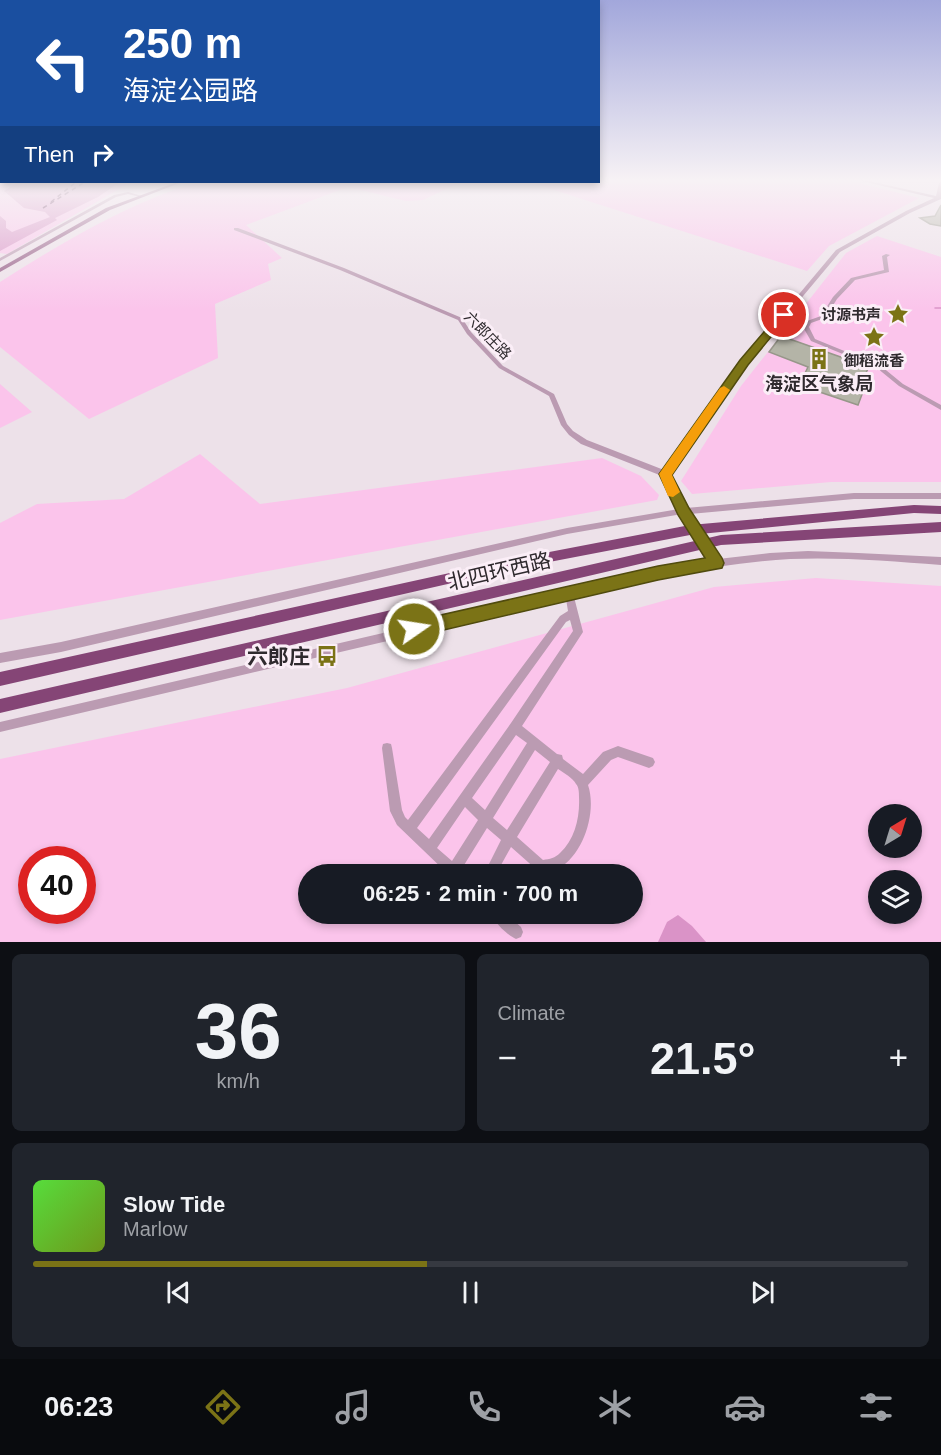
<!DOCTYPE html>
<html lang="en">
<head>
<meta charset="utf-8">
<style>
	:root { --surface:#171b24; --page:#20242c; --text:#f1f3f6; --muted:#9ea1a6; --line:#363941; --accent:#7b7316 }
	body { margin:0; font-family:Arial,"Noto Sans SC",sans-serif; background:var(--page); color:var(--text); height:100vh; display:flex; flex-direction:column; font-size:22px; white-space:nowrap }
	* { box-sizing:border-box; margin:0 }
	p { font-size:20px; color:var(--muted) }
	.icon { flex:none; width:33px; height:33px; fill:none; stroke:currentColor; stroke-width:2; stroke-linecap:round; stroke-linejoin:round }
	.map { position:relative; height:942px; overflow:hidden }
	.drawer { display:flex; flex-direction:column; gap:12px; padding:12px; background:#0d0f14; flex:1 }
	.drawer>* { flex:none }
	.hud { position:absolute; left:0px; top:0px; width:600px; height:183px; box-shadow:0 3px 9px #0003; background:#1a4fa0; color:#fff; overflow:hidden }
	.needle { width:39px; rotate:38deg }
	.buttons { position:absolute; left:868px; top:804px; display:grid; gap:12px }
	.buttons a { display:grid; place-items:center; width:54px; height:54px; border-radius:50%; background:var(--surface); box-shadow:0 3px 9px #0003; font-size:30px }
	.speed { position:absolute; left:18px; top:846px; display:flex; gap:12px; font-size:30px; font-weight:700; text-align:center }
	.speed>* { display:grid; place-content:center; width:78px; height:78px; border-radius:50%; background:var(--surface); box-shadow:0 3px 9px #0003; line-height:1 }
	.speed .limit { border:9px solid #d22; background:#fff; color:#111 }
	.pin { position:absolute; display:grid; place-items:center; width:51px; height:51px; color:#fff; margin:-26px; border:3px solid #fff; border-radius:50%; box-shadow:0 2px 6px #0007 }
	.me { position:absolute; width:66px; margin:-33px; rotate:77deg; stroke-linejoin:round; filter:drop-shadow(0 0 4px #0008) }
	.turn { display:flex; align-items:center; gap:21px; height:126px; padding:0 24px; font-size:27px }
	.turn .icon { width:78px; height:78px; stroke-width:2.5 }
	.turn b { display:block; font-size:42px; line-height:51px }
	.then { display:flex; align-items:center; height:57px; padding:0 24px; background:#0003; gap:12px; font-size:22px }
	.big { font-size:45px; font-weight:700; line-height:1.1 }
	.drawer .tile { flex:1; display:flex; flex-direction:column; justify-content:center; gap:9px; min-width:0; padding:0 21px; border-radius:9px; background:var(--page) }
	.drawer .dial { align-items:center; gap:0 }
	.dial b { font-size:78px; line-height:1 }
	.song { display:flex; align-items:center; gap:18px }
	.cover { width:72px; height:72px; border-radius:9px; background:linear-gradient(135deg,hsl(110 70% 55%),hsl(80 70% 35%)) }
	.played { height:6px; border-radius:3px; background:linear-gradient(90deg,var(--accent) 45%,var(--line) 45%) }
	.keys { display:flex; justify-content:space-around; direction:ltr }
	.heat { display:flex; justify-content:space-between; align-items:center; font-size:33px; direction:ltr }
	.drawer .tiles { flex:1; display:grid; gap:12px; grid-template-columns:1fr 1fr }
	.tile:last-child { grid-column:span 2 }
	.trip { position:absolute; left:298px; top:864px; width:345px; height:60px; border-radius:30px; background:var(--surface); box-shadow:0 3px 9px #0003; font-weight:700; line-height:60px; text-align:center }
	.menu { display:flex; height:96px; justify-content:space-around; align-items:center; background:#090b0e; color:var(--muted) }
	.menu .icon { width:42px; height:42px }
	.menu .active { color:var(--accent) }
	.menu b { font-size:27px; color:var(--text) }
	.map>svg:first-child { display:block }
</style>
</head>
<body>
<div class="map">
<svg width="941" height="942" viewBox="0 0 941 942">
	<rect width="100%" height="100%" fill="#ede1e9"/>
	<g fill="#fbc4eb" fill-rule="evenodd">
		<polygon points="0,179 2,182 131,182 7,254 0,253"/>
		<polygon points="599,179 843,179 919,198 829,246 807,271 529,182 598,182"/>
		<path d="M198 182H461L423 200 406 201 348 187 246 225 282 258 268 264 271 280 215 304 218 358 89 419 0 347V282C63 242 126 204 198 182Z"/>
		<polygon points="877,236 941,257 941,482 831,482 692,494 681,481 741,386 846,253"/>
		<polygon points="0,384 32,412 0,428"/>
		<polygon points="200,454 260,504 602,458 641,476 659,495 657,500 0,620 0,523 37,504 124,499"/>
		<path d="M816 578 941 586V942H0V759L347 688 714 587ZM879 814H912V848H879ZM32 860H82V910H32ZM309 874H633V914H309ZM879 880H912V914H879Z"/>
	</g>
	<g fill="#da93c7">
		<polygon points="18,182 120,182 98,197 55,218 57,220 0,251 0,216 6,221 6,228 12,232 50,217 45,212 24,208 4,191"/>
		<polygon points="678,915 692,926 706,942 658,942 667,922"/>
	</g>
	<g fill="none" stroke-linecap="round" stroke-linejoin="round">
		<polyline stroke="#da93c7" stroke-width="1.5" points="935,308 941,308"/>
		<g stroke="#4d0e40" stroke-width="1.5" stroke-dasharray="4.5 4" stroke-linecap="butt">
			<polyline points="51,202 76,182"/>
			<polyline points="43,208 85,182"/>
		</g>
	</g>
	<g fill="#b4b4a7" stroke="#97978a" stroke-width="1.5">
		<polygon points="941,205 941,226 930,224 920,218 935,216"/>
		<polygon points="781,336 869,367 858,388 864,389 858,405 799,385 808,367 769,352"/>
	</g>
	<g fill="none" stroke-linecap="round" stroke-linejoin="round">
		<g fill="#bb9bb2" fill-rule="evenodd">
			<path d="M853 179H860L936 196 939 183 941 182V199L910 213 840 252 746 364 669 474 686 508 854 493H941V499H854L690 514 718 559 770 553 808 551 858 553 941 557V565C891 561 840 557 790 559 717 563 645 580 574 597L583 632 522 726 557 754 562 755 563 759 583 774 603 752 618 746 653 758 655 762 653 766 649 768 618 757 611 760 588 785C597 811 584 854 559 868 552 872 544 873 537 870L511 847 496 874H484L501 840 487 828 461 870 462 874H448L397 825 390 811 382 748 383 744 387 743 391 744 392 748 402 810 405 817 408 820 560 616 568 611 566 599 0 732V722L658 569 710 561 682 514 567 534 61 652 0 663V653L61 642 567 528 679 509 662 476 581 444 569 435 561 425 549 396 499 368 467 334 458 320 340 270 234 230V228H238L344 268 462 318 471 332 503 366 554 394 567 424 573 431 587 440 664 470 742 362 836 250 906 211 934 198ZM570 620 573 631 511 723 429 839 417 828 566 622ZM516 735 527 743 485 810 472 798ZM535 750 550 762 507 830 493 818ZM558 769C564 773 573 778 576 784 579 787 579 793 579 797 580 817 575 839 560 853 555 858 550 859 543 860L517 837ZM465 807 478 820 452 861 437 848Z"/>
			<polygon points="128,192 142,196 140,197 128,194 116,197 0,261 0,258 114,195"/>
			<polygon points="886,254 890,255 887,257 889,272 855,280 837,299 825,318 811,323 809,327 815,339 881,366 903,384 941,405 941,410 899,386 877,368 811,341 803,327 807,321 821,316 833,297 851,278 884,270 882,256"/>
			<path d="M491 914H506L521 927 523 932 521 937 516 939C507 935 495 923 491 914Z"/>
		</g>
		<polygon fill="#955d86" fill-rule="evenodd" points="177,182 182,182 110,210 0,272 0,268 106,208"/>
		<g fill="#854576" fill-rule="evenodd">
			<polygon points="914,505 941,506 941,514 914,513 690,535 518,568 0,686 0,672 518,558 690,525"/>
			<polygon points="941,522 941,532 721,545 0,713 0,699 721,535"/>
		</g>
	</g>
	<linearGradient id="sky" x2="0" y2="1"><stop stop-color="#a2a7db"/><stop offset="0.58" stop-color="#f7f2f5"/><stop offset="1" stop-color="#f7f2f5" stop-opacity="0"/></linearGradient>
	<rect width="941" height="311" fill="url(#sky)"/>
	<polygon fill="#7b7316" stroke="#504b0e" stroke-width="1.5" points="780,313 789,315 748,365 672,475 689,508 722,558 724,563 722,568 658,580 414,637 408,635 406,629 408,624 414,621 658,566 705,558 678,515 659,474 740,360"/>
	<polygon fill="#f59e0b" points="724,386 730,390 672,475 680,492 673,497 668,496 659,474 720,388"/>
	<defs>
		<symbol id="sight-bare" viewBox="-9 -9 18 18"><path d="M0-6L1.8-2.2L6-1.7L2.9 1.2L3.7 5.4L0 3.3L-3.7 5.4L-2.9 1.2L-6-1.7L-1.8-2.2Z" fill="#7b7316" stroke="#fbeef7" stroke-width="2.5" paint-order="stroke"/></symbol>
		<symbol id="building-bare" viewBox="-9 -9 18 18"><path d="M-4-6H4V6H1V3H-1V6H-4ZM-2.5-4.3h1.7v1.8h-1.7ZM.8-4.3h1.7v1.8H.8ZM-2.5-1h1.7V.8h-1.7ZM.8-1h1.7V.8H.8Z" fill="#7b7316" stroke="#fbeef7" stroke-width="2.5" paint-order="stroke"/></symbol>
		<symbol id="bus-bare" viewBox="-9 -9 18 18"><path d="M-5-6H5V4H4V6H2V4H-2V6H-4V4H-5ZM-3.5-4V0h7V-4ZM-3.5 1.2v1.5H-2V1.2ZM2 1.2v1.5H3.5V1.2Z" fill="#7b7316" stroke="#fbeef7" stroke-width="2.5" paint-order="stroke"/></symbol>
	</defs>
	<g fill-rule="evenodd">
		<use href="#sight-bare" x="883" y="299" width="30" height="30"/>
		<use href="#sight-bare" x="859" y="322" width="30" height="30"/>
		<use href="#building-bare" x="804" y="344" width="30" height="30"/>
		<use href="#bus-bare" x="312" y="641" width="30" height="30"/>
	</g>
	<g text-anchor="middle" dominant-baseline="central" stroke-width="6" stroke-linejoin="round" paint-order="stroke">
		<g font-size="15" font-weight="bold" fill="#2f2a2e" stroke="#fbeef7" text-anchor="end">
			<text x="881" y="314">讨源书声</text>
			<text x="874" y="360" text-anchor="middle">御稻流香</text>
		</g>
		<g font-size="15" fill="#2f2a2e" stroke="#fbeef7">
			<text transform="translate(488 335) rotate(46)">六郎庄路</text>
		</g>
		<g font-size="18" font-weight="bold" fill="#2f2a2e" stroke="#fbeef7">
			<text x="819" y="384">海淀区气象局</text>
		</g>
		<g font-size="21" fill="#2f2a2e" stroke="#fbeef7">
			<text transform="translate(499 571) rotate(-13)">北四环西路</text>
		</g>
		<g font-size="21" font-weight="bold" fill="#2f2a2e" stroke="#fbeef7" text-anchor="end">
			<text x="310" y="656">六郎庄</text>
		</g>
	</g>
</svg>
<div class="buttons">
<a><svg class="needle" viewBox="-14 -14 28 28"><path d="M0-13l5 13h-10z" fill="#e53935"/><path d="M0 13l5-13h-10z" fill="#9ea1a6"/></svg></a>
<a><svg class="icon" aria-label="layers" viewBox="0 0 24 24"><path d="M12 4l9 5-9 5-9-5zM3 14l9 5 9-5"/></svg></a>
</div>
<div class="speed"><div class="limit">40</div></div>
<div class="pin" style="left:784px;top:315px;background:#d93025"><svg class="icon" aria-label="arrive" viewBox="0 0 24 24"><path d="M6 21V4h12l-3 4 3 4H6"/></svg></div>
<svg class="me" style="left:414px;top:629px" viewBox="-20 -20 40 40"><circle r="17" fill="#7b7316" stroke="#fff" stroke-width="3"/><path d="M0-11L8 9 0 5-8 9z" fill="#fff"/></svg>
<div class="trip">06:25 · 2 min · 700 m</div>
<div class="hud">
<div class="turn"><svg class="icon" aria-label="left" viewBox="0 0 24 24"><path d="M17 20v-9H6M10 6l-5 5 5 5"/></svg><div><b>250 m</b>海淀公园路</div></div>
<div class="then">Then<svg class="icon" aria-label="right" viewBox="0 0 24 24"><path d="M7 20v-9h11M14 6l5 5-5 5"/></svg></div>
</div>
</div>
<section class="drawer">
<div class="tiles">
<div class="tile dial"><b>36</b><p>km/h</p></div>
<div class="tile"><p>Climate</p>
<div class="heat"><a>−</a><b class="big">21.5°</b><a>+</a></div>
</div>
<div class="tile">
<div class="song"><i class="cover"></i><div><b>Slow Tide</b><p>Marlow</p></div></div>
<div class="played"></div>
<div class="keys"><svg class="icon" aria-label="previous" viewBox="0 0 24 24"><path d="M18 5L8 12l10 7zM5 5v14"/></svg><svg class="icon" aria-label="pause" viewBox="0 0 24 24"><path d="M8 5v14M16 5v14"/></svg><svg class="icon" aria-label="next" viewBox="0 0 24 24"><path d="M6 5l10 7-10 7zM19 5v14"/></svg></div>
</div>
</div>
</section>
<nav class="menu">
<b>06:23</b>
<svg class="icon active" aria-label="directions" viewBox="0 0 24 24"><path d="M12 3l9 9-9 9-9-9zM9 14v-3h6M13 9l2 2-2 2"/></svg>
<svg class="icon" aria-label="music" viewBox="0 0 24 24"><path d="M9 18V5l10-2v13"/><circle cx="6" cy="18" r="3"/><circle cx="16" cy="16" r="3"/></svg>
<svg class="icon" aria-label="phone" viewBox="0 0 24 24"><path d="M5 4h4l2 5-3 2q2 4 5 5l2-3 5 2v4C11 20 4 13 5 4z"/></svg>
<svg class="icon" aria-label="climate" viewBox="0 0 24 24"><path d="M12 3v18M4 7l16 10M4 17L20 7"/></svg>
<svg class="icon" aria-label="car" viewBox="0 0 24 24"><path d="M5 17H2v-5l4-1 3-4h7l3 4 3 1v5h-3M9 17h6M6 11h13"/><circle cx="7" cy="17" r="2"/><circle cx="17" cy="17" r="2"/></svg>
<svg class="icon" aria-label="filters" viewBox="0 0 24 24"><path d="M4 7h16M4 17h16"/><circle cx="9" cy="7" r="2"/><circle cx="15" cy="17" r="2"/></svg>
</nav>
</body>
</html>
